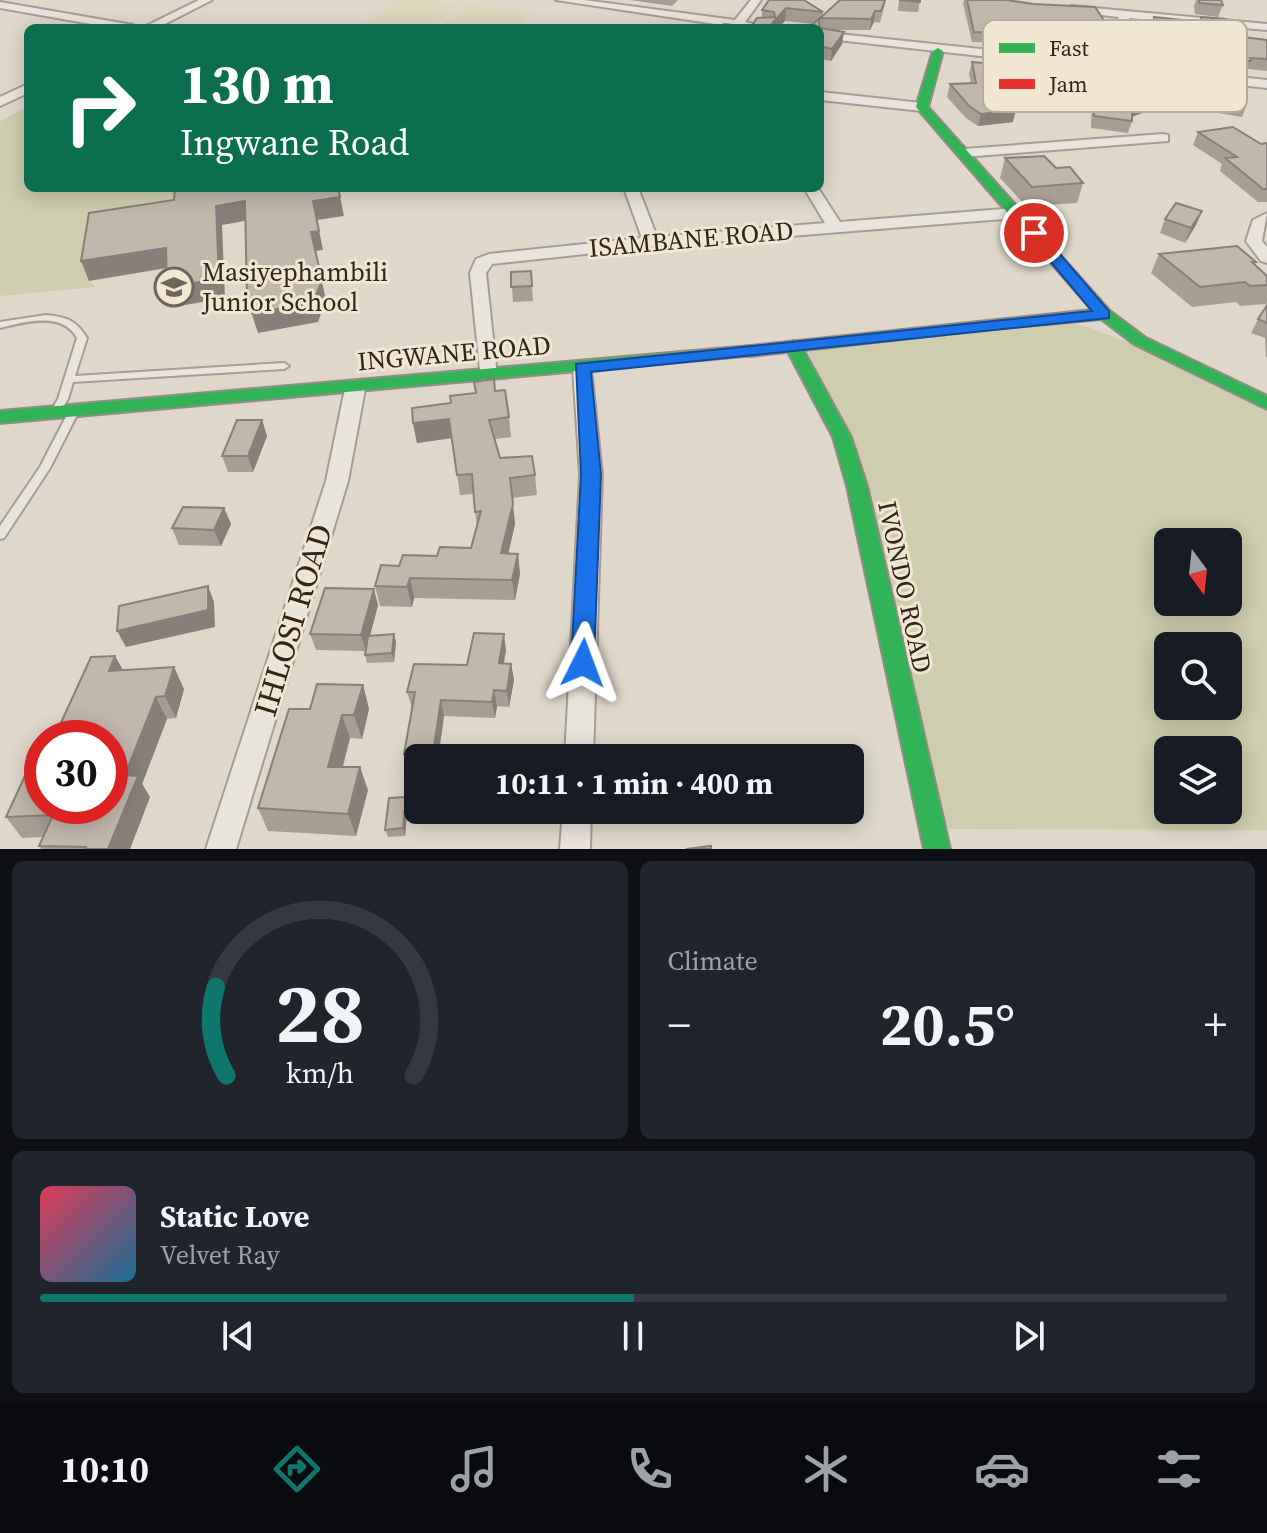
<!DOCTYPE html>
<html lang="en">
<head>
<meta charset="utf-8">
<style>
	:root { --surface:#171b24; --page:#20242c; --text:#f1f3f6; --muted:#9ea1a6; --line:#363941; --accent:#0f766e }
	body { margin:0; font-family:"Source Serif 4",serif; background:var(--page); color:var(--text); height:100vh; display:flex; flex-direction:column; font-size:30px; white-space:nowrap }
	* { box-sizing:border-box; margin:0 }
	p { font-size:26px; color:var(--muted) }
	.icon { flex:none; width:44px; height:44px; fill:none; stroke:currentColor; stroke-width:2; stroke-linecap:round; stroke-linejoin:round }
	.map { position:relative; height:849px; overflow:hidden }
	.details { display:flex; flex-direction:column; gap:12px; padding:12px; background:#0d0f14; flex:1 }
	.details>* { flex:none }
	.banner { position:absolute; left:24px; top:24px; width:800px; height:168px; border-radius:12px; box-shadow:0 4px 20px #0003; background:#0b6e4f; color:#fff; overflow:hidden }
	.needle { width:52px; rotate:165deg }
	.fabs { position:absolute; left:1154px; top:528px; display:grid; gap:16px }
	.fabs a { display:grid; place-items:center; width:88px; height:88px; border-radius:12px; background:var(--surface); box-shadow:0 4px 20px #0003; font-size:40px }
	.speed { position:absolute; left:24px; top:720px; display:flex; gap:16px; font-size:40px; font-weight:700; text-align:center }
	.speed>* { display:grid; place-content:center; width:104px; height:104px; border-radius:50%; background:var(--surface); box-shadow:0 4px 20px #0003; line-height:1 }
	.speed .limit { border:12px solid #d22; background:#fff; color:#111 }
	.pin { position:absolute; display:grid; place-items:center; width:68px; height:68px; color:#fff; margin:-34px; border:4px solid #fff; border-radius:50%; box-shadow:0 2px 8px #0007 }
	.me { position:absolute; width:88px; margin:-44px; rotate:3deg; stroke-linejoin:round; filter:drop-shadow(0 0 6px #0008) }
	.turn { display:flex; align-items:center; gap:28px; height:168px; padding:0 24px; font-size:36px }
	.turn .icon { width:104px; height:104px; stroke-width:2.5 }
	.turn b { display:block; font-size:56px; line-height:68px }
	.big { font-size:60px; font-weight:700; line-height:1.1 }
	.details .card { flex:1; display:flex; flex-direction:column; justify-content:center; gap:12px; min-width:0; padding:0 28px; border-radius:12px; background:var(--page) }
	.details .dial { align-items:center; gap:0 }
	.dial svg { height:208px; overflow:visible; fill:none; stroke:var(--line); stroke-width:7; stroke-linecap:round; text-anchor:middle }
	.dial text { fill:var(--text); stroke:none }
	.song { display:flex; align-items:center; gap:24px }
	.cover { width:96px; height:96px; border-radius:12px; background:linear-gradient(135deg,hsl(350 70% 55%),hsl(200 70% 35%)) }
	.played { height:8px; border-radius:4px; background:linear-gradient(90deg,var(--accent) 50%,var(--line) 50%) }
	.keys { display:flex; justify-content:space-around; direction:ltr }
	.heat { display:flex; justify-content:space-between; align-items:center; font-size:44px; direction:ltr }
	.details .tiles { flex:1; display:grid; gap:12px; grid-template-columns:1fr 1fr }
	.card:last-child { grid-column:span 2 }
	.trip { position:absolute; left:404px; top:744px; width:460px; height:80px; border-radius:12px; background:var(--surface); box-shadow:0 4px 20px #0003; font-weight:700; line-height:80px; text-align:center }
	.dock { display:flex; height:128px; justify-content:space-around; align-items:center; background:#090b0e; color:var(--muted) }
	.dock .icon { width:56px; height:56px }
	.dock .active { color:var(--accent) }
	.dock b { font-size:36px; color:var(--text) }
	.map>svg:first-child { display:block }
</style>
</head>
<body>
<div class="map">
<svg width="1267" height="849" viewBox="0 0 1267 849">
	<rect width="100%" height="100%" fill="#dfd8ca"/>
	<g fill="#ded6bb">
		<polygon points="395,0 417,0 457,4 431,28 359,28"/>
		<polygon points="467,4 533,12 519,28 439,28"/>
	</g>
	<g fill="#ceceae" fill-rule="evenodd">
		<polygon points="28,106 28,188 186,188 89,280 95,287 0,296 0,121"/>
		<path d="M1076 323 1131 343 1267 407V830L944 829 808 354 812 349ZM1168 542H1228V602H1168ZM1168 646H1228V706H1168ZM1168 750H1228V810H1168Z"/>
	</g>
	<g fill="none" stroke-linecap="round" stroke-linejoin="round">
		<defs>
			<g id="lane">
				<path d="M46 315C66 317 76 320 87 338L75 376 284 363 289 366 284 369 73 382 68 399 59 413 56 414 51 411 58 399 77 338C62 311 25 322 0 328V322Z"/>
				<polygon points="74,408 79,411 50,468 4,538 0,539 0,526 40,467 69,411"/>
			</g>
			<g id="street">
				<polygon points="199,0 212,0 157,28 142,28"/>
				<polygon points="556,0 584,0 735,20 751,0 761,0 745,22 772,28 742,28"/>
				<polygon points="0,2 133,25 139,28 114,28 0,8"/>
				<polygon points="1072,6 1267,24 1267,30 1129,18 1143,67 1267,80 1267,88 820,38 820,32 1130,65 1118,17 1068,11 1067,9"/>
				<polygon points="28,84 28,93 0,106 0,97"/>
				<polygon points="820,92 922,103 928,107 922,111 820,100"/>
				<polygon points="1163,134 1168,135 1168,141 964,157 957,153 964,149"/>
				<polygon points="624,188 638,188 657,237 825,223 804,188 818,188 840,222 1016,208 1024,213 1016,218 651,247 492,264 486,273 497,376 488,382 481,380 470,273 476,259 489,254 642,238"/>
				<polygon points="1267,213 1262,241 1267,247 1267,263 1261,261 1246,241 1253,220"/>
				<polygon points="582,362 591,368 602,474 593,758 565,758 580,474 573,368"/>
				<polygon points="355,383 365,389 348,481 236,849 206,849 326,481 345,389"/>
				<polygon points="563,810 591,810 590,849 560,849"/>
			</g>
			<g id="fast">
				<polygon points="938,48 943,51 928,107 1110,311 1146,338 1267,396 1267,409 1134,344 1101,319 934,334 932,331 940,326 1092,310 916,107 933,51"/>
				<polygon points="793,341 801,346 851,437 867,486 950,849 924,849 847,486 833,437 785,346"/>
				<polygon points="750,346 756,347 758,351 756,355 0,423 0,411"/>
			</g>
			<polygon id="jam" points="940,326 948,331 946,334 750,356 742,351 750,346"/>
		</defs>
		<use href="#lane" stroke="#a49d94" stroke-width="4"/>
		<use href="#street" stroke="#a49d94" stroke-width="4"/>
		<use href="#fast" stroke="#948d83" stroke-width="4"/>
		<use href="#jam" stroke="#948d83" stroke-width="4"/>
		<use href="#lane" fill="#e8e3db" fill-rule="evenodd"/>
		<use href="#street" fill="#e8e3db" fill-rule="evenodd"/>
		<use href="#fast" fill="#30b455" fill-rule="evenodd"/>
		<use href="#jam" fill="#e5322d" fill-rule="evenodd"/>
	</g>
	<g fill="#a79d93">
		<polygon points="630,0 678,0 672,6"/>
		<polygon points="769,0 823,12 822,16 886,0 880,23 874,22 870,30 831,30 842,44 831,61 820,59 820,28 813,24 785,21 751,27 762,18 762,10"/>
		<polygon points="899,0 920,0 918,12 898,11"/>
		<polygon points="964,0 1007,0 1114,35 1110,46 1103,45 1104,48 1100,59 1075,56 1072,43 1033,37 1033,32 1004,31 1005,33 1003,43 972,42 963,3"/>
		<polygon points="1196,0 1221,0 1223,5 1218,17 1195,14 1194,6"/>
		<polygon points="1154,17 1199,22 1201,17 1228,35 1267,40 1267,71 1248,69 1247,72 1209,71 1205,60 1176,57 1172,45 1153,43 1151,27"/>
		<polygon points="1081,58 1146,84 1150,72 1177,77 1215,81 1218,73 1247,104 1242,117 1154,102 1151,110 1132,117 1132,121 1128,133 1091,128 1092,93 1083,92 1078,70"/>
		<polygon points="972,62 1013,122 978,126 966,118 947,97 950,84 971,83 969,74"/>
		<polygon points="1198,132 1261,144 1267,143 1267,202 1258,202 1220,171 1222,164 1193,145"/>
		<polygon points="1005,158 1056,168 1083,183 1077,203 1026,206 1000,178"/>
		<polygon points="1202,211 1196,225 1185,243 1160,233 1165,219"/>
		<polygon points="1159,254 1256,262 1254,265 1267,276 1267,301 1266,304 1240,306 1236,302 1192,307 1151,273"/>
		<polygon points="531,271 533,301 513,302 511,272"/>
		<polygon points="1267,305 1267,357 1266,357 1265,338 1251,333 1258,319"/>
		<polygon points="495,391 509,417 511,437 495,439 500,458 535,475 537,495 512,498 515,524 508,553 518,554 520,574 515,600 414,598 412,607 380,606 375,586 399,566 471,548 477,527 473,494 460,495 452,438 417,443 413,423 451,403"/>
		<polygon points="262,420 267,436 253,472 228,472 222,456"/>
		<polygon points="224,508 231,524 221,546 179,545 172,528"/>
		<polygon points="378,605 370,636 394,634 396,642 394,662 367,663 365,655 365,651 316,650 310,634"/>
		<polygon points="506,650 504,663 511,664 514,680 509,707 497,706 495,718 444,716 438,758 418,758 418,770 409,770 404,754 412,708 407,692"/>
		<polygon points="115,656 123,670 184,689 176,718 167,719 142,784 150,797 130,849 41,849 39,846 43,837 22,838 6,817 42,806"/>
		<polygon points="363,685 369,709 362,739 350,738 343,767 368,790 356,836 268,831 258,808 310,709"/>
		<polygon points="408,804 405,836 388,837 385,830"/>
	</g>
	<g fill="#888078">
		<polygon points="786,8 785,21 778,28 768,28"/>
		<polygon points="875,11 874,22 870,30 871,19"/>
		<polygon points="844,32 842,44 831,61 832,49"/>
		<polygon points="1155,98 1151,110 1128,118 1132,106"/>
		<polygon points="1016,110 1013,122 978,126 981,114"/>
		<polygon points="340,197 344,216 317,220 323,250 315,251 326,300 318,322 258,333 247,299 311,232 313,201"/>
		<polygon points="245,201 250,220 222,225 225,298 174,307 167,287 216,206"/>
		<polygon points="1202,211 1196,225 1185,243 1191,228"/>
		<polygon points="166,248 173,267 89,281 81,261"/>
		<polygon points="449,419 452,438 417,443 413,423"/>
		<polygon points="262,420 267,436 253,472 248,456"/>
		<polygon points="513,504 515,524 504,573 501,553"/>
		<polygon points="224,508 231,524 221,546 214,530"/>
		<polygon points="518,554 520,574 515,600 512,580"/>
		<polygon points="410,578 414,598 412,607 407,587"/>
		<polygon points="208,586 214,602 215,627 126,647 117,631"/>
		<polygon points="374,589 378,605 366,651 361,635"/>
		<polygon points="394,634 396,642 394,662 392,653"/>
		<polygon points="504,634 506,650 501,679 499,663"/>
		<polygon points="115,656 127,678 109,671"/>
		<polygon points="511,664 514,680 509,707 507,691"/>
		<polygon points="174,667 184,689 176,718 165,696"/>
		<polygon points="363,685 369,709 362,739 354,715"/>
		<polygon points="494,690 497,706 495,718 492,702"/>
		<polygon points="156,697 167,719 142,784 150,797 130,849 108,849 125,775"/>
		<polygon points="441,700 444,716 438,758 434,758 433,753"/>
		<polygon points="342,715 350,738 336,790 328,767"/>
		<polygon points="360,767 368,790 356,836 348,814"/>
		<polygon points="406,797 408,804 405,836 403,828"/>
	</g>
	<g fill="#c2b7ab" stroke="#888078" stroke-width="2">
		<polygon points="769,0 804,0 823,12 786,8 768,28 719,28 724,24 751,27 757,18 775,17 774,12 762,10"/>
		<polygon points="840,0 885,0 881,11 875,11 871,19 820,18"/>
		<polygon points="899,0 920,0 920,2"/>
		<polygon points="967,0 1007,0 1033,4 1095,7 1114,35 1100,34 1104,48 1078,45 1075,32 1036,26 1035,21 1000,20 1005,33 974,32"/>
		<polygon points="1199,0 1221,0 1223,5 1199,3"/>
		<polygon points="1154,17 1202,22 1201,17 1225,19 1228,35 1267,40 1267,59 1250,58 1251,61 1213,60 1209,49 1180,46 1176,34 1156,32"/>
		<polygon points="819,19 819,28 808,28"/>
		<polygon points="820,28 844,32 832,49 820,46"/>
		<polygon points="1081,58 1107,61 1109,68 1137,71 1155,98 1132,106 1132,121 1094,116 1096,82 1086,81"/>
		<polygon points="972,62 1005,65 1016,110 981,114 969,106 950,84 976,83"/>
		<polygon points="1233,127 1261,144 1267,143 1267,189 1263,189 1225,158 1237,157 1198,132"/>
		<polygon points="1044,156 1056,168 1070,167 1083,183 1032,187 1005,158"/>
		<polygon points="175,188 338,188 340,197 313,201 319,231 311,232 322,280 313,303 252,313 251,298 247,299 245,201 216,206 219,279 167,287 166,248 81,261 89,213 174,200"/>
		<polygon points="1176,203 1202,211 1191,228 1165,219"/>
		<polygon points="1237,246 1256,262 1252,262 1267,276 1267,285 1250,286 1245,282 1200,287 1159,254"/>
		<polygon points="531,271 532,286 511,287 511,272"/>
		<polygon points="1267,305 1267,323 1258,319"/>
		<polygon points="494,379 495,391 505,390 509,417 489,420 500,458 532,456 535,475 510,478 513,504 501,553 518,554 512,580 410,578 407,587 375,586 381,565 399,566 403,555 437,556 440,547 471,548 481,511 475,512 472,474 457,475 449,419 413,423 412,408 451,403 450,396 476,393 474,382"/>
		<polygon points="237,420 262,420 248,456 222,456"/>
		<polygon points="183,507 224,508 214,530 172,528"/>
		<polygon points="208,586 208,610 117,631 119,606"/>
		<polygon points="325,588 374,589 361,635 310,634"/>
		<polygon points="474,633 504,634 499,663 511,664 507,691 494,690 492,702 441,700 433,753 404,754 415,692 407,692 414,664 467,665"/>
		<polygon points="394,634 392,653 365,655 368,636"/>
		<polygon points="115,656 109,671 174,667 165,696 156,697 125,775 138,776 108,849 85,849 86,847 39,846 53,815 6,817 36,752 42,752 42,806 110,806 110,738 54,738 91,657"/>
		<polygon points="317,684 363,685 354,715 342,715 328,767 360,767 348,814 258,808 289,709 310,709"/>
		<polygon points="406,797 403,828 385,830 389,798"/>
		<polygon points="711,846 711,849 686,849"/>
	</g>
	<polygon fill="#1a73e8" stroke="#114b97" stroke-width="2" points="1034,229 1039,230 1109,311 1109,318 591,372 601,474 594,663 591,670 583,673 575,670 571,663 581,474 576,364 1092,311 1029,236 1027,233"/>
	<defs>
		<symbol id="school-ring" viewBox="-11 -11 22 22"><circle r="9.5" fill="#f1e6d0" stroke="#6e645a" stroke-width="1.5"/><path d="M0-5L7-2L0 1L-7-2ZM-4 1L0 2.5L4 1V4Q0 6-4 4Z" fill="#6e645a"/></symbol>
	</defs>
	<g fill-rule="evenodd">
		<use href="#school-ring" x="152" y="265" width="44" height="44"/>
	</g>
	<g text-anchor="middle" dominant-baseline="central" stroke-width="6" stroke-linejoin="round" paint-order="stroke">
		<g font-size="26" fill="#31261d" stroke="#f1e6d0">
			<text transform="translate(691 239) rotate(-5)">ISAMBANE ROAD</text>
			<text transform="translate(454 353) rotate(-5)">INGWANE ROAD</text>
			<text transform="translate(905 587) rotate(78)">IVONDO ROAD</text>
		</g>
		<g font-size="26" fill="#31261d" stroke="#f1e6d0" text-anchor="start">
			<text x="202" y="272">Masiyephambili<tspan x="202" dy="30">Junior School</tspan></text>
		</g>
		<g font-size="32" fill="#31261d" stroke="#f1e6d0">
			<text transform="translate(293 620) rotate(-73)">IHLOSI ROAD</text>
		</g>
	</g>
	<rect x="983" y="20" width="264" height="92" rx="12" fill="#f1e6d0" stroke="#b7ac9a" stroke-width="2"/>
	<rect x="999" y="43" width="36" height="10" fill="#30b455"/>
	<rect x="999" y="79" width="36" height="10" fill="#e5322d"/>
	<g font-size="22" fill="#31261d">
		<text x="1049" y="56">Fast</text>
		<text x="1049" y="92">Jam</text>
	</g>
</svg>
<div class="fabs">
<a><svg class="needle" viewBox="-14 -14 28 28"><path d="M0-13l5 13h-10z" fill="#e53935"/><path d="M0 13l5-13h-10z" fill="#9ea1a6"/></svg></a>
<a><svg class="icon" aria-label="search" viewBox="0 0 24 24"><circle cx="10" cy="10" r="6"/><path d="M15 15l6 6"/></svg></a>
<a><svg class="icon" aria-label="layers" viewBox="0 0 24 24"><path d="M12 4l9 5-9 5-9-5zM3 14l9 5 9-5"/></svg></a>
</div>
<div class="speed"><div class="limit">30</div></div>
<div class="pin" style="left:1034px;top:233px;background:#d93025"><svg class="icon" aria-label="arrive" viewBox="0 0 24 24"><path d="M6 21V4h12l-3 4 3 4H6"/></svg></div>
<svg class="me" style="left:583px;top:663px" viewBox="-20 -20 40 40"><path d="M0-17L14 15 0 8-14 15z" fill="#1a73e8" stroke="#fff" stroke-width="4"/></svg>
<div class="trip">10:11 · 1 min · 400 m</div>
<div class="banner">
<div class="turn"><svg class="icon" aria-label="right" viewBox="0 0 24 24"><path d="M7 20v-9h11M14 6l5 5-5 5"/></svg><div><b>130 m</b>Ingwane Road</div></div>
</div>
</div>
<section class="details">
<div class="tiles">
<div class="card dial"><svg viewBox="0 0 100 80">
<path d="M14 69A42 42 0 1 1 86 69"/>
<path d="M14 69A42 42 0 0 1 10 35" stroke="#0f766e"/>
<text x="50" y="56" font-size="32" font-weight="700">28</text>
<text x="50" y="72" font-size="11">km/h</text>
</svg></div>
<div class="card"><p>Climate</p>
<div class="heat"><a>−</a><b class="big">20.5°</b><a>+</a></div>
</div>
<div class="card">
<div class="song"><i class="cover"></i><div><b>Static Love</b><p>Velvet Ray</p></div></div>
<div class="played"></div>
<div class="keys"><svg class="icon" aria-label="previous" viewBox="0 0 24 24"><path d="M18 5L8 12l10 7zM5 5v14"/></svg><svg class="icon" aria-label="pause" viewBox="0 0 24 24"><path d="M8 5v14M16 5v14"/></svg><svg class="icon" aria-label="next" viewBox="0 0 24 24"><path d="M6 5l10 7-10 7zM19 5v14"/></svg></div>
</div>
</div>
</section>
<nav class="dock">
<b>10:10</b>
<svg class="icon active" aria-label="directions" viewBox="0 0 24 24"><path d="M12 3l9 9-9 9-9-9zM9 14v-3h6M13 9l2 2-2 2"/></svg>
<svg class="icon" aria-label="music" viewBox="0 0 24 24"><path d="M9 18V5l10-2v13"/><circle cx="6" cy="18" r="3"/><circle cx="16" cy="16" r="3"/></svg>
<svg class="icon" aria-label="phone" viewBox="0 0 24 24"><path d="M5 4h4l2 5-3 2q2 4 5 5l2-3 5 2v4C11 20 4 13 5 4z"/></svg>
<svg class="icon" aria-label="climate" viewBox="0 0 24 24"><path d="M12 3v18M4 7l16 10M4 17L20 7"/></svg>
<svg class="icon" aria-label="car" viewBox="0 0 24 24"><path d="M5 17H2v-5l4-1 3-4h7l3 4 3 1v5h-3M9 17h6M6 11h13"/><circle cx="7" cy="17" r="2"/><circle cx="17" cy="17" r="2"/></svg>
<svg class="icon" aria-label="filters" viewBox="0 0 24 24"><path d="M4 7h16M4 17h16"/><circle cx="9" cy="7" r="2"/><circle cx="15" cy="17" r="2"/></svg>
</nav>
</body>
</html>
